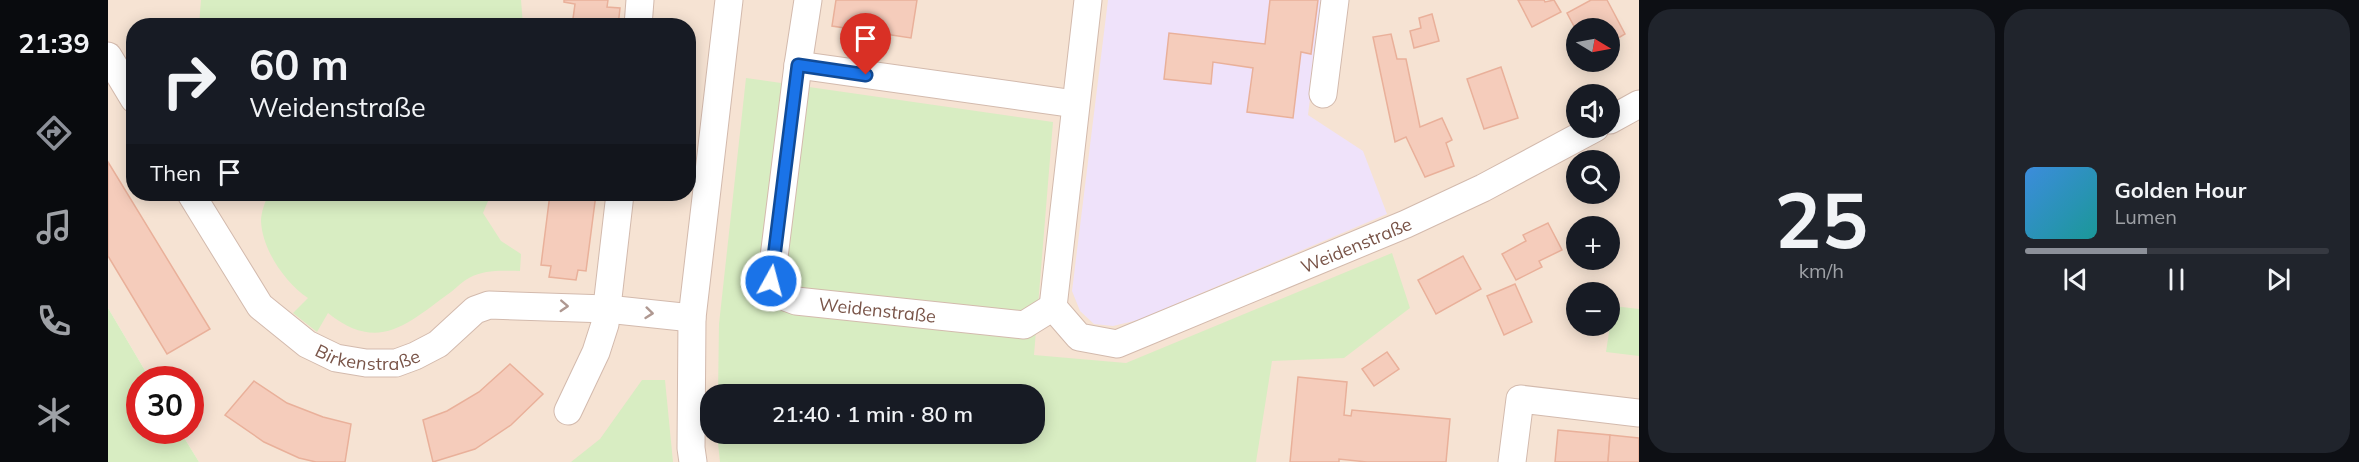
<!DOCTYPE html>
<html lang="en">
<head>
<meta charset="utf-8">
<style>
	:root { --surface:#171b24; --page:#20242c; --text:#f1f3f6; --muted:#9ea1a6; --line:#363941; --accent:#8c9099 }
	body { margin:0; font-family:Mulish,sans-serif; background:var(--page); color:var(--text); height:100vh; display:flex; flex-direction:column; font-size:22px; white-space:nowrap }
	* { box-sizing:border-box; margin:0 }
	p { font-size:20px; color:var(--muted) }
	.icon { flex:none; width:33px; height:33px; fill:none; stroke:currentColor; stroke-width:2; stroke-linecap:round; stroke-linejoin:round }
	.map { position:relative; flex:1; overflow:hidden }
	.details { display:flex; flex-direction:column; gap:9px; padding:9px; background:#0d0f14; width:720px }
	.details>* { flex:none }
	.top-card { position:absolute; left:18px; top:18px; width:570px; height:183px; border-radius:24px; box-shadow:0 3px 15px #0003; background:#171b24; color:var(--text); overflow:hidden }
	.needle { width:39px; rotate:100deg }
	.buttons { position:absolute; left:1458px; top:18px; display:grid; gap:12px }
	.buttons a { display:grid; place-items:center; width:54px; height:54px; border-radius:50%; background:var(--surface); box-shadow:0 3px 15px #0003; font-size:30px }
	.speed { position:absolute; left:18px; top:366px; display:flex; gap:12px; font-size:30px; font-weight:700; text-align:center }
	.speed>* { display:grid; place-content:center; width:78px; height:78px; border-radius:50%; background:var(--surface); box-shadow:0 3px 15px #0003; line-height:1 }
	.speed .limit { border:9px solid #d22; background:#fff; color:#111 }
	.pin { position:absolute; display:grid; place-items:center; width:51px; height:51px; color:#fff; margin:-62px -26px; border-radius:50% 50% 50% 0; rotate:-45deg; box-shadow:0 0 6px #0007 }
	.pin .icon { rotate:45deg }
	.me { position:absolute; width:66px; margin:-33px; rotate:7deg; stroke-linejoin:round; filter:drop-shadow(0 0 4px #0008) }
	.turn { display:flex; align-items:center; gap:21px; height:126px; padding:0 24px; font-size:27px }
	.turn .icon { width:78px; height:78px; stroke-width:2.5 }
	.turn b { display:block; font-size:42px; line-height:51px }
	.then { display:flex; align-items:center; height:57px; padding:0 24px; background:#0003; gap:12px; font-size:22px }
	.details .widget { flex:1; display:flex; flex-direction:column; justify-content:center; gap:9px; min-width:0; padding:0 21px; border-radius:24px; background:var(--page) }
	.details .dial { align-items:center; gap:0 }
	.dial b { font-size:78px; line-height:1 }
	.song { display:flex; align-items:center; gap:18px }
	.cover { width:72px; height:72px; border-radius:9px; background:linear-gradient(135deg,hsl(210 70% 55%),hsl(180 70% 35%)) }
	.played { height:6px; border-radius:3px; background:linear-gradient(90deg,var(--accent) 40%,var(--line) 40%) }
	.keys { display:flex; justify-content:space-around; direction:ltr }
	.details .tiles { flex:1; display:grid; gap:9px; grid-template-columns:repeat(2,1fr) }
	.trip { position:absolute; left:592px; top:384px; width:345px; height:60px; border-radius:24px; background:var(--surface); box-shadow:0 3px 15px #0003; font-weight:600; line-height:60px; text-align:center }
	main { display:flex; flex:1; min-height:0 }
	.tab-bar { display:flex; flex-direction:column; width:108px; justify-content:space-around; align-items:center; background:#090b0e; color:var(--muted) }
	.tab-bar .icon { width:42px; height:42px }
	.tab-bar .selected { color:var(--accent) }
	.tab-bar b { font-size:27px; color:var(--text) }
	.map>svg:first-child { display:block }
</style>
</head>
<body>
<main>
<nav class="tab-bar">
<b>21:39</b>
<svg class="icon selected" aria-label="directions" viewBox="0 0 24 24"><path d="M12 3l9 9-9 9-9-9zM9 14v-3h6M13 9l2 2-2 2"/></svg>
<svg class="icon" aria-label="music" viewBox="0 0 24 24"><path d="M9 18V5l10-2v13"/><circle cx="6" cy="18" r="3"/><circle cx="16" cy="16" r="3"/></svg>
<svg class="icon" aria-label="phone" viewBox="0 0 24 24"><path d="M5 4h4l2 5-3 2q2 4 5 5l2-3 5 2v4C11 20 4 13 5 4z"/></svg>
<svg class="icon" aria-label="climate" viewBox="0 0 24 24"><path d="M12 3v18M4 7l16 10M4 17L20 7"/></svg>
</nav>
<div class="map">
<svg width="1531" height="462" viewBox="0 0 1531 462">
	<rect width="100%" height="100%" fill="#fef2e5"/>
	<path fill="#f6e3d3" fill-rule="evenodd" d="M0 0H1531V462H91L72 431 82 430V380L42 379 0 308ZM26 26H580V194H26ZM1468 28H1502V62H1468ZM1468 94H1502V128H1468ZM1468 160H1502V194H1468ZM1468 226H1502V260H1468ZM1468 292H1502V326H1468ZM603 394H927V434H603Z"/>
	<polygon fill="#efe2fa" points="1000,0 1214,0 1200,115 1255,151 1279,214 1030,320 1005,326 986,324 972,311 964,291"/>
	<g fill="#d8edc2">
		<polygon points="93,0 413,0 415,25 91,25"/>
		<polygon points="638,78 945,122 926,355 1018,363 1284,253 1302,308 1236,358 1164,361 1148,462 612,462 609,434 927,434 927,394 610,394 611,324"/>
		<path d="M161 194H383L375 213 393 241 413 254 412 271C394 271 378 269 361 278 355 281 349 287 343 292 300 323 271 354 220 313L209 332 185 313 200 298C177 283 154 249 153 221 153 213 157 201 161 194Z"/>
		<polygon points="1505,306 1531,309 1531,356 1498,352"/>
		<polygon points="0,308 42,379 32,380 32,430 72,431 91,462 0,462"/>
		<polygon points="534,380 557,380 565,462 463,462 492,439"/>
	</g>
	<g fill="#f5ccbb" stroke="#e9b09a" stroke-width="1.5">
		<polygon points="456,0 500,0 499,7 512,8 510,26 464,26 467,4 456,2"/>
		<polygon points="728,0 809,0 803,38 724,26"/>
		<polygon points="1162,0 1210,0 1203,54 1193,52 1185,118 1139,112 1145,68 1105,62 1103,84 1056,79 1061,33 1157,44"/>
		<polygon points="1410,0 1436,0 1437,2 1446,0 1453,12 1424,27"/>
		<polygon points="1483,0 1499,0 1517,34 1502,43 1502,28 1468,30 1459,13"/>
		<polygon points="1324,14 1331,41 1306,48 1302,31 1313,28 1311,18"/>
		<polygon points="1283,34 1289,59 1298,59 1312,127 1334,118 1344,140 1338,143 1346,166 1317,177 1298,137 1287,142 1265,37"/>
		<polygon points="1393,67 1410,118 1376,129 1359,79"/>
		<polygon points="0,162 102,329 59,354 0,256"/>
		<polygon points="442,194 488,194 478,271 470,270 468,280 441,277 443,266 433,265"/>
		<polygon points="1440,223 1454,250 1431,261 1434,267 1408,280 1394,254 1418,241 1415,235"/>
		<polygon points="1355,256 1373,289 1328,314 1310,280"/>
		<polygon points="1407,284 1424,322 1396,335 1379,296"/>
		<polygon points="1279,352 1291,369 1266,386 1254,369"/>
		<polygon points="402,364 435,394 403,425 367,449 325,462 315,420 339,411 371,392"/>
		<polygon points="1190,377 1239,382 1236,415 1243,416 1244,410 1342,419 1338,462 1259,462 1231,459 1231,462 1182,462"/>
		<polygon points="146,381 179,403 215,417 243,424 237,462 208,462 191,458 156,442 117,415"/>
		<polygon points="1450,430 1502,435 1500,462 1447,462"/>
		<polygon points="1502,435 1531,438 1531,462 1500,462"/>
	</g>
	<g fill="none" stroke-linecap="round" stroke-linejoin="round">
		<defs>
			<g id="minor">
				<path id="s1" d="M700 0 690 65 663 281 672 295 688 301 916 325 945 307"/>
				<path id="s2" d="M980 0 945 307 971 337 1009 344 1298 224 1375 188 1487 128"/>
				<polyline points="530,26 532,0"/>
				<polyline points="0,56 26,99"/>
				<polyline points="690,65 967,104"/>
				<polyline points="1215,94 1227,0"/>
				<polyline points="1502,120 1531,104"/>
				<path id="s3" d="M83 194 152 306 199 344 228 358 258 363H288L307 356 330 344 367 310 381 305 499 309 584 318"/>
				<polyline points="460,411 488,352 497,324 512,194"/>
				<polyline points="585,462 583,448 584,318 621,0"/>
				<polyline points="1404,462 1412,399 1531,413"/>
			</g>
		</defs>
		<use href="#minor" stroke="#d3baad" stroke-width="29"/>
		<use href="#minor" stroke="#fff" stroke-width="27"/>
	</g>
	<defs><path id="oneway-chevron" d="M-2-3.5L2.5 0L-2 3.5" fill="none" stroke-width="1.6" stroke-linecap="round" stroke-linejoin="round" transform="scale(1.5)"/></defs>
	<g stroke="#af9891">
		<use href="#oneway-chevron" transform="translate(456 306) rotate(3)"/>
		<use href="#oneway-chevron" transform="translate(541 313) rotate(6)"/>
	</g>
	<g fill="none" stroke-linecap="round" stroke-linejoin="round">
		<defs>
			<polyline id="route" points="663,281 690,65 758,75"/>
		</defs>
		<use href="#route" stroke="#114b97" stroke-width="15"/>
		<use href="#route" stroke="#1a73e8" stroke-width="10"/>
	</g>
	<g text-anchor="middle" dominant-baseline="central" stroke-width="6" stroke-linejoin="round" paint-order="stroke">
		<g font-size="18" fill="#795448" stroke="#fff6ed">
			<text stroke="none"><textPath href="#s2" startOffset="646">Weidenstraße</textPath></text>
			<text stroke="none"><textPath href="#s1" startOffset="399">Weidenstraße</textPath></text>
			<text stroke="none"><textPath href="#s3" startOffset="256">Birkenstraße</textPath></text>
		</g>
	</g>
</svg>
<div class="buttons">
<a><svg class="needle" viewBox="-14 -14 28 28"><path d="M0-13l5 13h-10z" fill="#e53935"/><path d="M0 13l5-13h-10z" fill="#9ea1a6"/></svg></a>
<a><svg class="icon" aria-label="sound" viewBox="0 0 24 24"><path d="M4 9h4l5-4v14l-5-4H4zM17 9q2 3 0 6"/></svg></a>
<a><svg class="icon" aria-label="search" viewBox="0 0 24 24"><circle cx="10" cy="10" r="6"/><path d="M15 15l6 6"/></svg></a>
<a>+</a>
<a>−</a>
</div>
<div class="speed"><div class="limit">30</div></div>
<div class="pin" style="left:758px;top:75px;background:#d93025"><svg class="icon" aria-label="arrive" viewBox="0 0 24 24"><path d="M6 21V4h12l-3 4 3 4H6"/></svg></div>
<svg class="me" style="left:663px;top:281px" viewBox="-20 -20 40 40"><circle r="17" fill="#1a73e8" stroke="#fff" stroke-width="3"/><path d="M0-11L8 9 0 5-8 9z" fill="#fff"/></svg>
<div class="trip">21:40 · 1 min · 80 m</div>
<div class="top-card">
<div class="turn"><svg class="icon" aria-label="right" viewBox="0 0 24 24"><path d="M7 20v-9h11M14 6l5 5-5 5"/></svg><div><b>60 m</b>Weidenstraße</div></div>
<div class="then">Then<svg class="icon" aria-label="arrive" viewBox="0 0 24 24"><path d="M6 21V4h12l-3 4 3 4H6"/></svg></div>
</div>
</div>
<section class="details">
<div class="tiles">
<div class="widget dial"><b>25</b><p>km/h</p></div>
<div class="widget">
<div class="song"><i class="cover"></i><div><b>Golden Hour</b><p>Lumen</p></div></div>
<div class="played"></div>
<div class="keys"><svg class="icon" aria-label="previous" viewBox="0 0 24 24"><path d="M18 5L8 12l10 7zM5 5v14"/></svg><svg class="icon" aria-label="pause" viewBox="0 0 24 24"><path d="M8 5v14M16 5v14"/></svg><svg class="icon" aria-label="next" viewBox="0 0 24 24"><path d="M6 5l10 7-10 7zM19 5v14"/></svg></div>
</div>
</div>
</section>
</main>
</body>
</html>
